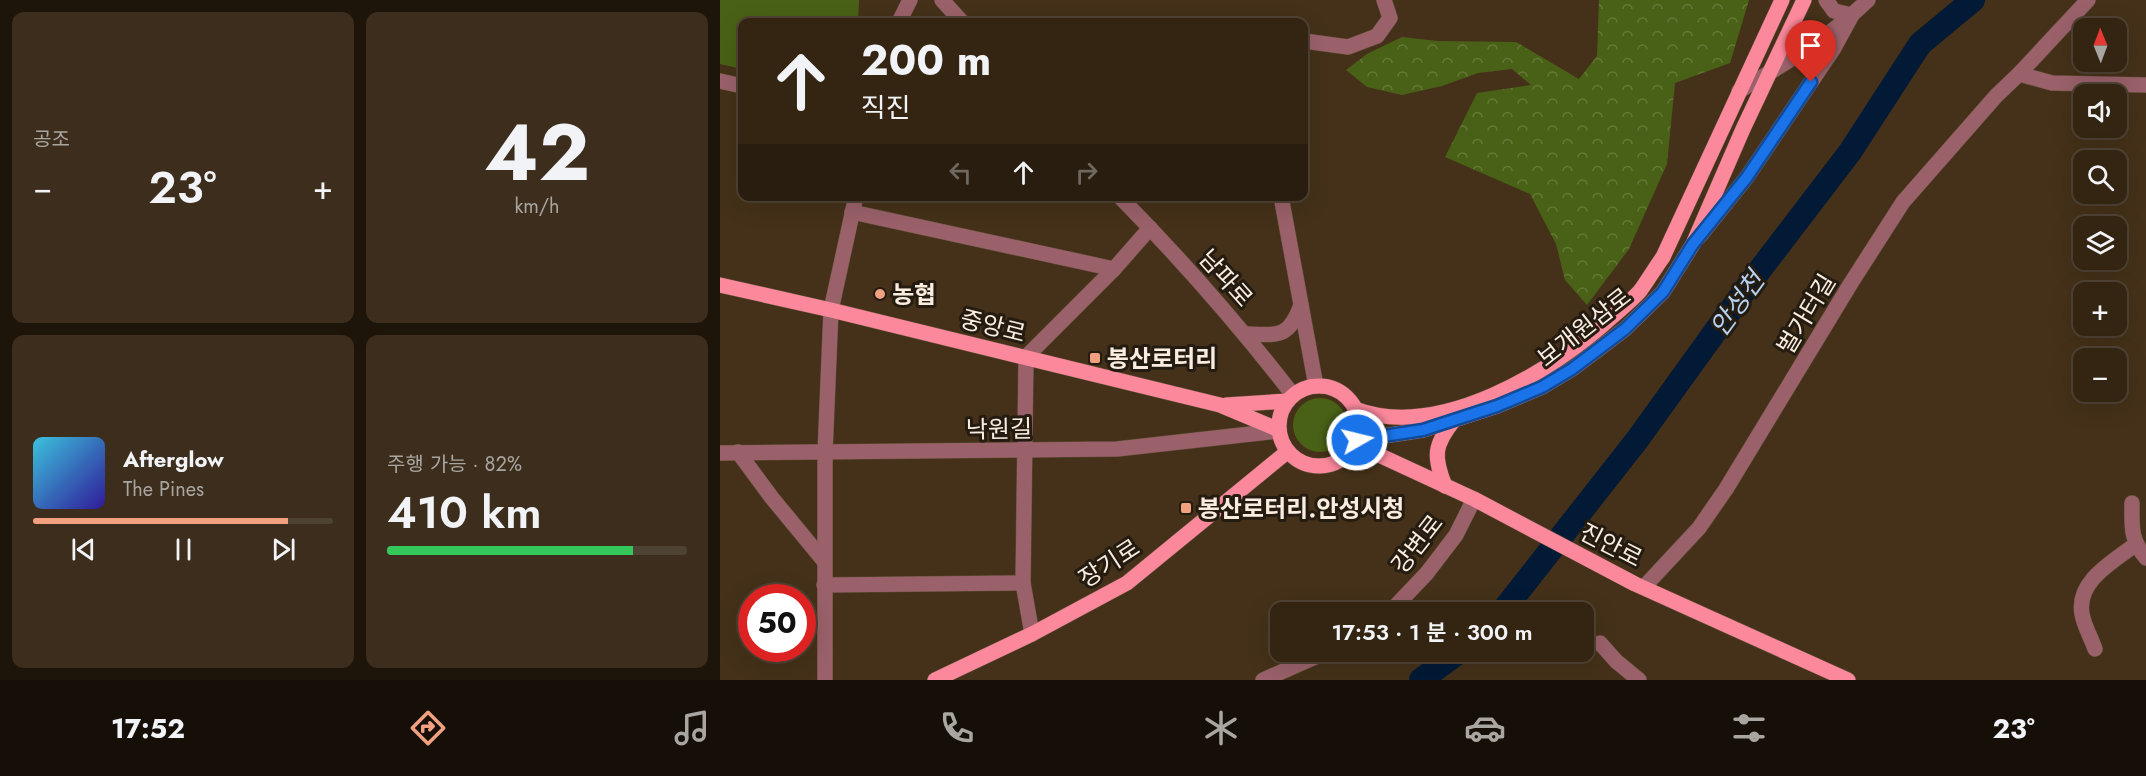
<!DOCTYPE html>
<html lang="ko">
<head>
<meta charset="utf-8">
<style>
	:root { --surface:#342513; --page:#3c2d1c; --text:#f1f3f6; --muted:#a9a5a0; --line:#4e4233; --accent:#f2a07f }
	body { margin:0; font-family:Jost,"Noto Sans KR",sans-serif; background:var(--page); color:var(--text); height:100vh; display:flex; flex-direction:column; font-size:22px; white-space:nowrap }
	* { box-sizing:border-box; margin:0 }
	p { font-size:20px; color:var(--muted) }
	.icon { flex:none; width:33px; height:33px; fill:none; stroke:currentColor; stroke-width:2; stroke-linecap:round; stroke-linejoin:round }
	.map { position:relative; flex:1; overflow:hidden }
	.side { display:flex; flex-direction:column; gap:12px; padding:12px; background:#1d140a; width:720px }
	.side>* { flex:none }
	.banner { position:absolute; left:18px; top:18px; width:570px; height:183px; border-radius:12px; box-shadow:0 6px 24px #0002,0 0 0 2px var(--line); background:#342513; color:var(--text); overflow:hidden }
	.needle { width:39px; rotate:359deg }
	.buttons { position:absolute; left:1353px; top:18px; display:grid; gap:12px }
	.buttons a { display:grid; place-items:center; width:54px; height:54px; border-radius:12px; background:var(--surface); box-shadow:0 6px 24px #0002,0 0 0 2px var(--line); font-size:30px }
	.speed { position:absolute; left:18px; top:584px; display:flex; gap:12px; font-size:30px; font-weight:700; text-align:center }
	.speed>* { display:grid; place-content:center; width:78px; height:78px; border-radius:50%; background:var(--surface); box-shadow:0 6px 24px #0002,0 0 0 2px var(--line); line-height:1 }
	.speed .limit { border:9px solid #d22; background:#fff; color:#111 }
	.pin { position:absolute; display:grid; place-items:center; width:51px; height:51px; color:#fff; margin:-62px -26px; border-radius:50% 50% 50% 0; rotate:-45deg; box-shadow:0 0 6px #0007 }
	.pin .icon { rotate:45deg }
	.me { position:absolute; width:66px; margin:-33px; rotate:82deg; stroke-linejoin:round; filter:drop-shadow(0 0 4px #0008) }
	.turn { display:flex; align-items:center; gap:21px; height:126px; padding:0 24px; font-size:27px }
	.turn .icon { width:78px; height:78px; stroke-width:2.5 }
	.turn b { display:block; font-size:42px; line-height:51px }
	.lanes { display:flex; align-items:center; height:57px; padding:0 24px; background:#0003; justify-content:center; gap:30px; direction:ltr }
	.lanes .off { opacity:.35 }
	.big { font-size:45px; font-weight:600; line-height:1.1 }
	.side .card { flex:1; display:flex; flex-direction:column; justify-content:center; gap:9px; min-width:0; padding:0 21px; border-radius:12px; background:var(--page) }
	.side .dial { align-items:center; gap:0 }
	.dial b { font-size:78px; line-height:1 }
	.song { display:flex; align-items:center; gap:18px }
	.cover { width:72px; height:72px; border-radius:9px; background:linear-gradient(135deg,hsl(190 70% 55%),hsl(250 70% 35%)) }
	.played { height:6px; border-radius:3px; background:linear-gradient(90deg,var(--accent) 85%,var(--line) 85%) }
	.keys { display:flex; justify-content:space-around; direction:ltr }
	.heat { display:flex; justify-content:space-between; align-items:center; font-size:33px; direction:ltr }
	.charge { height:9px; border-radius:4px; background:linear-gradient(90deg,#34c759 82%,var(--line) 0) }
	.side .tiles { flex:1; display:grid; gap:12px; grid-template-columns:repeat(2,1fr) }
	.trip { position:absolute; left:550px; top:602px; width:324px; height:60px; border-radius:12px; background:var(--surface); box-shadow:0 6px 24px #0002,0 0 0 2px var(--line); font-weight:600; line-height:60px; text-align:center }
	.dock { display:flex; height:96px; justify-content:space-around; align-items:center; background:#150f08; color:var(--muted) }
	.dock .icon { width:42px; height:42px }
	.dock .selected { color:var(--accent) }
	.dock b { font-size:27px; color:var(--text) }
	main { display:flex; flex:1; min-height:0 }
	.map>svg:first-child { display:block }
</style>
</head>
<body>
<main>
<section class="side">
<div class="tiles">
<div class="card"><p>공조</p>
<div class="heat"><a>−</a><b class="big">23°</b><a>+</a></div>
</div>
<div class="card dial"><b>42</b><p>km/h</p></div>
<div class="card">
<div class="song"><i class="cover"></i><div><b>Afterglow</b><p>The Pines</p></div></div>
<div class="played"></div>
<div class="keys"><svg class="icon" aria-label="previous" viewBox="0 0 24 24"><path d="M18 5L8 12l10 7zM5 5v14"/></svg><svg class="icon" aria-label="pause" viewBox="0 0 24 24"><path d="M8 5v14M16 5v14"/></svg><svg class="icon" aria-label="next" viewBox="0 0 24 24"><path d="M6 5l10 7-10 7zM19 5v14"/></svg></div>
</div>
<div class="card"><p>주행 가능 · 82%</p><b class="big">410 km</b><div class="charge"></div></div>
</div>
</section>
<div class="map">
<svg width="1426" height="680" viewBox="0 0 1426 680">
	<defs>
		<pattern id="forest-crowns" width="20" height="18" patternUnits="userSpaceOnUse" patternTransform="scale(1.5)"><rect width="20" height="18" fill="#496116"/><path d="M2 6a3 3 0 1 1 6 0M12 15a3 3 0 1 1 6 0" fill="none" stroke="#647837"/></pattern>
	</defs>
	<rect width="100%" height="100%" fill="#453119"/>
	<g fill="#496116">
		<polygon points="0,0 139,0 138,22 22,22 22,69 0,64"/>
		<circle cx="600" cy="425" r="27"/>
	</g>
	<polygon fill="url(#forest-crowns)" points="879,0 1029,0 1010,63 955,83 947,164 909,249 867,305 845,280 836,244 810,194 725,157 757,93 811,85 792,69 758,73 722,86 682,95 647,87 626,70 647,54 682,37 717,41 796,42 859,79 877,56"/>
	<g fill="none" stroke-linecap="round" stroke-linejoin="round">
		<g stroke="#021a36" stroke-width="24">
			<polyline points="782,612 917,440 1036,275 1130,152 1200,44 1253,0"/>
			<polyline points="701,680 740,651"/>
		</g>
		<defs>
			<g id="minor">
				<polyline points="222,0 242,22"/>
				<polyline points="1106,0 1114,11 1132,15"/>
				<polyline points="179,22 190,0"/>
				<polyline points="584,41 628,47 657,36 670,18 664,0"/>
				<polyline points="1299,74 1368,0"/>
				<polyline points="0,81 22,86"/>
				<path d="M1019 91C1064 64 1110 37 1148 0"/>
				<path d="M399 196C461 259 519 325 573 395"/>
				<polyline points="561,196 596,386"/>
				<polyline points="132,212 394,269"/>
				<polyline points="979,237 1027,177 1114,48 1132,15"/>
				<path d="M526 334C559 335 569 338 581 305"/>
				<polyline points="18,452 52,498 104,561"/>
				<polyline points="0,453 397,449 558,431"/>
				<path d="M1412 503C1412 527 1410 539 1426 558"/>
				<polyline points="104,585 303,583"/>
				<polyline points="924,587 979,528 1006,489 1131,283 1183,202 1276,96 1299,74 1332,83 1426,85"/>
				<polyline points="670,612 707,573 736,535 754,499"/>
				<polyline points="312,634 303,583 306,357 394,269 430,228"/>
				<polyline points="880,643 896,661 919,680"/>
				<path d="M1375 649C1371 637 1364 626 1362 614 1356 581 1393 562 1416 544"/>
				<polyline points="105,680 105,453 111,310 136,196"/>
				<polyline points="543,680 609,651"/>
			</g>
			<g id="major">
				<polyline points="0,285 111,310 500,405 557,429"/>
				<circle cx="599" cy="426" r="40"/>
				<polyline points="506,405 567,401"/>
				<path d="M635 409C719 441 833 371 893 316 902 308 912 300 920 291 928 280 935 268 943 257L1062 0"/>
				<polyline points="637,440 703,430 777,406 822,387 852,369 905,329 943,292 973,244 1023,129 1084,0"/>
				<polyline points="635,444 754,499 915,584 1128,680"/>
				<path d="M725 486C713 456 714 445 734 420"/>
				<polyline points="215,680 312,634 407,583 567,452"/>
			</g>
		</defs>
		<use href="#minor" stroke="#624f39" stroke-width="16"/>
		<use href="#major" stroke="#624f39" stroke-width="16"/>
		<use href="#minor" stroke="#9a616a" stroke-width="15"/>
		<use href="#major" stroke="#fc889c" stroke-width="15"/>
	</g>
	<g fill="none" stroke-linecap="round" stroke-linejoin="round">
		<defs>
			<polyline id="route" points="637,440 703,430 777,406 822,387 852,369 905,329 943,292 973,244 1027,177 1091,82"/>
		</defs>
		<use href="#route" stroke="#114b97" stroke-width="15"/>
		<use href="#route" stroke="#1a73e8" stroke-width="10"/>
	</g>
	<g fill="#f2a07f" stroke="#241b11" stroke-width="2">
		<circle cx="160" cy="294" r="6"/>
		<rect x="369" y="352" width="12" height="12" rx="3"/>
		<rect x="460" y="502" width="12" height="12" rx="3"/>
	</g>
	<g text-anchor="middle" dominant-baseline="central" stroke-width="6" stroke-linejoin="round" paint-order="stroke">
		<g font-size="24" fill="#faeddf" stroke="#241b11">
			<text transform="translate(506 278) rotate(48)">남파로</text>
			<text transform="translate(1086 314) rotate(-59)">벌가터길</text>
			<text transform="translate(273 326) rotate(14)">중앙로</text>
			<text transform="translate(864 327) rotate(-38)">보개원삼로</text>
			<text transform="translate(279 429) rotate(-1)">낙원길</text>
			<text transform="translate(697 544) rotate(-52)">강변로</text>
			<text transform="translate(891 545) rotate(27)">진안로</text>
			<text transform="translate(389 563) rotate(-33)">장기로</text>
		</g>
		<g font-size="24" font-weight="bold" fill="#faeddf" stroke="#241b11" text-anchor="start">
			<text x="172" y="294">농협</text>
			<text x="387" y="358">봉산로터리</text>
			<text x="478" y="508">봉산로터리.안성시청</text>
		</g>
		<g font-size="26" font-style="italic" fill="#b6d1f2" stroke="#241b11">
			<text transform="translate(1017 304) rotate(-54)">안성천</text>
		</g>
	</g>
</svg>
<div class="buttons">
<a><svg class="needle" viewBox="-14 -14 28 28"><path d="M0-13l5 13h-10z" fill="#e53935"/><path d="M0 13l5-13h-10z" fill="#a9a5a0"/></svg></a>
<a><svg class="icon" aria-label="sound" viewBox="0 0 24 24"><path d="M4 9h4l5-4v14l-5-4H4zM17 9q2 3 0 6"/></svg></a>
<a><svg class="icon" aria-label="search" viewBox="0 0 24 24"><circle cx="10" cy="10" r="6"/><path d="M15 15l6 6"/></svg></a>
<a><svg class="icon" aria-label="layers" viewBox="0 0 24 24"><path d="M12 4l9 5-9 5-9-5zM3 14l9 5 9-5"/></svg></a>
<a>+</a>
<a>−</a>
</div>
<div class="speed"><div class="limit">50</div></div>
<div class="pin" style="left:1091px;top:82px;background:#d93025"><svg class="icon" aria-label="arrive" viewBox="0 0 24 24"><path d="M6 21V4h12l-3 4 3 4H6"/></svg></div>
<svg class="me" style="left:637px;top:440px" viewBox="-20 -20 40 40"><circle r="17" fill="#1a73e8" stroke="#fff" stroke-width="3"/><path d="M0-11L8 9 0 5-8 9z" fill="#fff"/></svg>
<div class="trip">17:53 · 1 분 · 300 m</div>
<div class="banner">
<div class="turn"><svg class="icon" aria-label="ahead" viewBox="0 0 24 24"><path d="M12 20V5M6 11l6-6 6 6"/></svg><div><b>200 m</b>직진</div></div>
<div class="lanes"><svg class="icon off" aria-label="left" viewBox="0 0 24 24"><path d="M17 20v-9H6M10 6l-5 5 5 5"/></svg><svg class="icon" aria-label="ahead" viewBox="0 0 24 24"><path d="M12 20V5M6 11l6-6 6 6"/></svg><svg class="icon off" aria-label="right" viewBox="0 0 24 24"><path d="M7 20v-9h11M14 6l5 5-5 5"/></svg></div>
</div>
</div>
</main>
<nav class="dock">
<b>17:52</b>
<svg class="icon selected" aria-label="directions" viewBox="0 0 24 24"><path d="M12 3l9 9-9 9-9-9zM9 14v-3h6M13 9l2 2-2 2"/></svg>
<svg class="icon" aria-label="music" viewBox="0 0 24 24"><path d="M9 18V5l10-2v13"/><circle cx="6" cy="18" r="3"/><circle cx="16" cy="16" r="3"/></svg>
<svg class="icon" aria-label="phone" viewBox="0 0 24 24"><path d="M5 4h4l2 5-3 2q2 4 5 5l2-3 5 2v4C11 20 4 13 5 4z"/></svg>
<svg class="icon" aria-label="climate" viewBox="0 0 24 24"><path d="M12 3v18M4 7l16 10M4 17L20 7"/></svg>
<svg class="icon" aria-label="car" viewBox="0 0 24 24"><path d="M5 17H2v-5l4-1 3-4h7l3 4 3 1v5h-3M9 17h6M6 11h13"/><circle cx="7" cy="17" r="2"/><circle cx="17" cy="17" r="2"/></svg>
<svg class="icon" aria-label="filters" viewBox="0 0 24 24"><path d="M4 7h16M4 17h16"/><circle cx="9" cy="7" r="2"/><circle cx="15" cy="17" r="2"/></svg>
<b>23°</b>
</nav>
</body>
</html>
